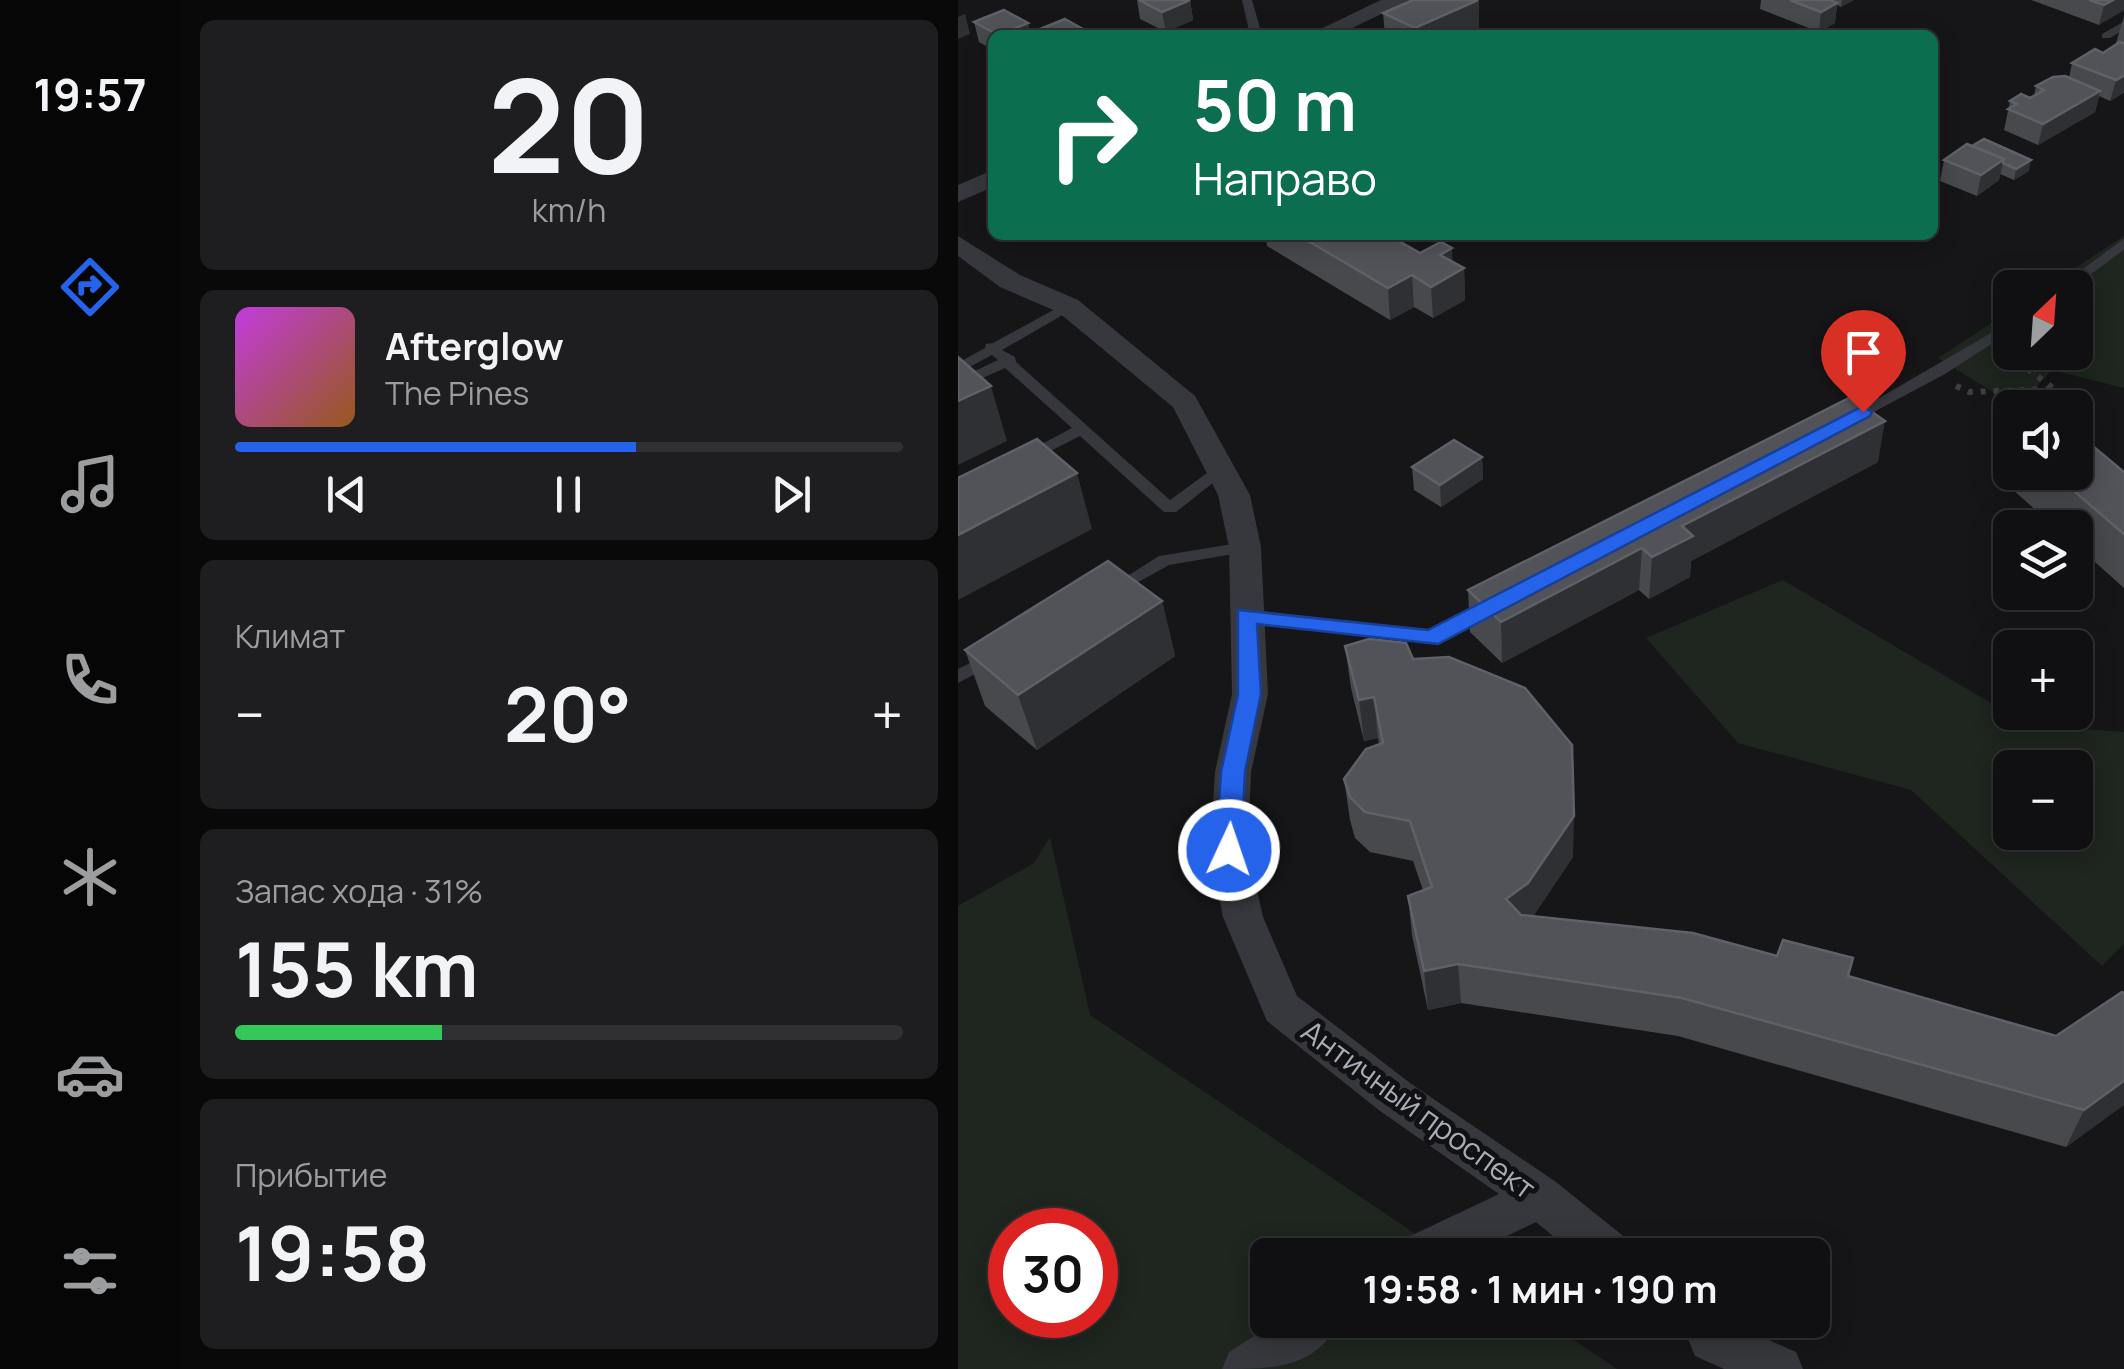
<!DOCTYPE html>
<html lang="ru">
<head>
<meta charset="utf-8">
<style>
	:root { --surface:#101012; --page:#1e1e20; --text:#f1f3f6; --muted:#9c9d9f; --line:#303032; --accent:#2563eb }
	body { margin:0; font-family:Manrope,sans-serif; background:var(--page); color:var(--text); height:100vh; display:flex; flex-direction:column; font-size:38px; white-space:nowrap }
	* { box-sizing:border-box; margin:0 }
	p { font-size:32px; color:var(--muted) }
	.icon { flex:none; width:55px; height:55px; fill:none; stroke:currentColor; stroke-width:2; stroke-linecap:round; stroke-linejoin:round }
	.map { position:relative; flex:1; overflow:hidden }
	.drawer { display:flex; flex-direction:column; gap:20px; padding:20px; background:#09090a; width:778px }
	.drawer>* { flex:none }
	.banner { position:absolute; left:30px; top:30px; width:950px; height:210px; border-radius:15px; box-shadow:0 5px 25px #0003,0 0 0 2px var(--line); background:#0b6e4f; color:#fff; overflow:hidden }
	.needle { width:65px; rotate:25deg }
	.buttons { position:absolute; left:1035px; top:270px; display:grid; gap:20px }
	.buttons a { display:grid; place-items:center; width:100px; height:100px; border-radius:15px; background:var(--surface); box-shadow:0 5px 25px #0003,0 0 0 2px var(--line); font-size:50px }
	.speed { position:absolute; left:30px; top:1208px; display:flex; gap:20px; font-size:50px; font-weight:700; text-align:center }
	.speed>* { display:grid; place-content:center; width:130px; height:130px; border-radius:50%; background:var(--surface); box-shadow:0 5px 25px #0003,0 0 0 2px var(--line); line-height:1 }
	.speed .limit { border:15px solid #d22; background:#fff; color:#111 }
	.pin { position:absolute; display:grid; place-items:center; width:85px; height:85px; color:#fff; margin:-102px -42px; border-radius:50% 50% 50% 0; rotate:-45deg; box-shadow:0 0 10px #0007 }
	.pin .icon { rotate:45deg }
	.me { position:absolute; width:110px; margin:-55px; rotate:3deg; stroke-linejoin:round; filter:drop-shadow(0 0 8px #0008) }
	.turn { display:flex; align-items:center; gap:35px; height:210px; padding:0 40px; font-size:45px }
	.turn .icon { width:130px; height:130px; stroke-width:2.5 }
	.turn b { display:block; font-size:70px; line-height:85px }
	.big { font-size:75px; font-weight:700; line-height:1.1 }
	.drawer .tile { flex:1; display:flex; flex-direction:column; justify-content:center; gap:15px; min-width:0; padding:0 35px; border-radius:15px; background:var(--page) }
	.drawer .dial { align-items:center; gap:0 }
	.dial b { font-size:130px; line-height:1 }
	.song { display:flex; align-items:center; gap:30px }
	.cover { width:120px; height:120px; border-radius:15px; background:linear-gradient(135deg,hsl(290 70% 55%),hsl(30 70% 35%)) }
	.played { height:10px; border-radius:5px; background:linear-gradient(90deg,var(--accent) 60%,var(--line) 60%) }
	.keys { display:flex; justify-content:space-around; direction:ltr }
	.heat { display:flex; justify-content:space-between; align-items:center; font-size:55px; direction:ltr }
	.charge { height:15px; border-radius:8px; background:linear-gradient(90deg,#34c759 31%,var(--line) 0) }
	.trip { position:absolute; left:292px; top:1238px; width:580px; height:100px; border-radius:15px; background:var(--surface); box-shadow:0 5px 25px #0003,0 0 0 2px var(--line); font-weight:700; line-height:100px; text-align:center }
	main { display:flex; flex:1; min-height:0 }
	.menu { display:flex; flex-direction:column; width:180px; justify-content:space-around; align-items:center; background:#060607; color:var(--muted) }
	.menu .icon { width:70px; height:70px }
	.menu .selected { color:var(--accent) }
	.menu b { font-size:45px; color:var(--text) }
	.map>svg:first-child { display:block }
</style>
</head>
<body>
<main>
<nav class="menu">
<b>19:57</b>
<svg class="icon selected" aria-label="directions" viewBox="0 0 24 24"><path d="M12 3l9 9-9 9-9-9zM9 14v-3h6M13 9l2 2-2 2"/></svg>
<svg class="icon" aria-label="music" viewBox="0 0 24 24"><path d="M9 18V5l10-2v13"/><circle cx="6" cy="18" r="3"/><circle cx="16" cy="16" r="3"/></svg>
<svg class="icon" aria-label="phone" viewBox="0 0 24 24"><path d="M5 4h4l2 5-3 2q2 4 5 5l2-3 5 2v4C11 20 4 13 5 4z"/></svg>
<svg class="icon" aria-label="climate" viewBox="0 0 24 24"><path d="M12 3v18M4 7l16 10M4 17L20 7"/></svg>
<svg class="icon" aria-label="car" viewBox="0 0 24 24"><path d="M5 17H2v-5l4-1 3-4h7l3 4 3 1v5h-3M9 17h6M6 11h13"/><circle cx="7" cy="17" r="2"/><circle cx="17" cy="17" r="2"/></svg>
<svg class="icon" aria-label="filters" viewBox="0 0 24 24"><path d="M4 7h16M4 17h16"/><circle cx="9" cy="7" r="2"/><circle cx="15" cy="17" r="2"/></svg>
</nav>
<section class="drawer">
<div class="tile dial"><b>20</b><p>km/h</p></div>
<div class="tile">
<div class="song"><i class="cover"></i><div><b>Afterglow</b><p>The Pines</p></div></div>
<div class="played"></div>
<div class="keys"><svg class="icon" aria-label="previous" viewBox="0 0 24 24"><path d="M18 5L8 12l10 7zM5 5v14"/></svg><svg class="icon" aria-label="pause" viewBox="0 0 24 24"><path d="M8 5v14M16 5v14"/></svg><svg class="icon" aria-label="next" viewBox="0 0 24 24"><path d="M6 5l10 7-10 7zM19 5v14"/></svg></div>
</div>
<div class="tile"><p>Климат</p>
<div class="heat"><a>−</a><b class="big">20°</b><a>+</a></div>
</div>
<div class="tile"><p>Запас хода · 31%</p><b class="big">155 km</b><div class="charge"></div></div>
<div class="tile"><p>Прибытие</p><b class="big">19:58</b></div>
</section>
<div class="map">
<svg width="1167" height="1369" viewBox="0 0 1167 1369">
	<rect width="100%" height="100%" fill="#161618"/>
	<g fill="#1e261f" fill-rule="evenodd">
		<polygon points="1166,236 1166,388 1094,370 1059,407 980,358 1052,311 1052,352 1118,352 1118,288 1088,287"/>
		<path d="M825 580 1070 725 1166 732V944L1144 966 953 790 780 743 688 638ZM1052 768H1118V832H1052Z"/>
		<path d="M92 837 132 1015 489 1255H310V1320H586L659 1369H0V906L76 863ZM52 1230H138V1315H52Z"/>
	</g>
	<g fill="none" stroke-linecap="round" stroke-linejoin="round">
		<g stroke="#3d3f44" stroke-width="6" stroke-dasharray="5 8" stroke-linecap="butt">
			<polyline points="1049,353 1095,388"/>
			<polyline points="998,386 1011,392 1096,389 1102,408"/>
		</g>
		<g fill="#37383d" fill-rule="evenodd">
			<polygon points="284,0 294,0 304,35 292,35"/>
			<polygon points="1167,21 1167,29 1152,38 1144,38 1144,34"/>
			<polygon points="1167,238 1167,249 1114,288 1099,288"/>
			<polygon points="110,302 117,306 115,309 44,350 57,357 58,362 212,500 260,465 270,465 273,468 270,471 218,512 206,512 122,436 73,461 63,461 60,458 63,455 114,428 47,368 0,389 0,379 40,360 34,355 0,373 0,363 27,348 28,344 35,343"/>
			<polygon points="1052,322 1052,332 987,374 897,422 887,422 885,419"/>
			<polygon points="287,542 295,547 293,551 211,565 157,595 149,589 201,556"/>
			<polygon points="529,605 537,611 535,615 472,644 288,621 280,615 288,609 470,632"/>
			<polygon points="34,652 43,658 40,662 0,683 0,669"/>
		</g>
		<g fill="#37383d" fill-rule="evenodd">
			<polygon points="423,0 452,0 380,35 350,35"/>
			<polygon points="35,170 35,187 0,202 0,185"/>
			<polygon points="0,236 62,275 120,300 237,396 292,495 303,547 310,694 293,772 290,850 305,917 339,996 452,1083 598,1182 669,1239 676,1255 618,1255 578,1222 510,1255 439,1255 446,1239 541,1194 422,1111 309,1021 265,917 252,850 257,772 274,694 271,547 260,495 215,407 100,312 42,287 0,256"/>
			<path d="M321 1320H382C358 1369 315 1369 264 1369L271 1352Z"/>
			<polygon points="742,1320 766,1320 838,1352 845,1369 766,1369 737,1356 730,1339"/>
		</g>
	</g>
	<g fill="#47494d">
		<polygon points="179,0 232,0 235,20 208,32 182,19"/>
		<polygon points="803,0 896,0 883,7 879,5 877,23 861,32 802,9"/>
		<polygon points="1073,0 1167,0 1141,25"/>
		<polygon points="425,13 521,29 508,35 427,35"/>
		<polygon points="1167,13 1167,92 1152,101 1141,96 1137,112 1080,145 1046,130 1052,101 1072,98 1076,96 1078,86 1111,78 1114,63 1145,53 1160,44 1158,43"/>
		<polygon points="16,22 70,23 73,35 35,35 35,50 21,42"/>
		<polygon points="1009,144 1071,171 1056,180 1042,174 1041,180 1019,196 982,181 986,160"/>
		<polygon points="308,235 430,235 462,253 495,262 506,268 507,300 475,318 456,307 432,320 309,246"/>
		<polygon points="524,457 525,479 483,507 456,490 454,467"/>
		<polygon points="920,462 733,561 732,577 691,599 681,590 544,663 512,632 510,590"/>
		<polygon points="1059,472 1167,473 1167,589 1118,545 1118,528 1098,528 1054,489"/>
		<polygon points="204,601 217,656 79,750 27,706 7,650"/>
		<polygon points="387,646 455,659 615,857 575,916 819,956 895,958 891,976 1167,1104 1108,1147 720,1036 503,1003 470,1010 454,935 450,896 465,890 455,861 412,852 397,838 392,820 386,779 421,744 420,738 406,741 393,688"/>
	</g>
	<g fill="#2f3033">
		<polygon points="232,0 235,20 208,32 204,12"/>
		<polygon points="521,0 521,29 508,35 458,35 457,28"/>
		<polygon points="884,0 896,0 883,7"/>
		<polygon points="1155,0 1167,0 1167,10 1141,25 1146,5"/>
		<polygon points="879,3 877,23 861,32 863,12"/>
		<polygon points="7,14 12,34 0,39 0,17"/>
		<polygon points="70,23 73,35 41,35"/>
		<polygon points="1167,75 1167,92 1152,101 1158,80"/>
		<polygon points="1142,91 1137,112 1080,145 1085,124"/>
		<polygon points="1046,159 1041,180 1019,196 1023,175"/>
		<polygon points="1073,160 1071,171 1056,180 1058,169"/>
		<polygon points="494,248 495,274 506,268 507,300 475,318 473,287 482,255"/>
		<polygon points="454,275 456,307 432,320 430,288"/>
		<polygon points="33,386 49,441 0,465 0,401"/>
		<polygon points="927,421 920,462 733,561 732,577 691,599 694,557 724,526"/>
		<polygon points="524,457 525,479 483,507 482,485"/>
		<polygon points="119,473 134,529 0,600 0,535"/>
		<polygon points="684,548 681,590 544,663 543,622"/>
		<polygon points="204,601 217,656 79,750 60,695"/>
		<polygon points="416,697 420,738 406,741 401,700"/>
		<polygon points="616,816 615,857 571,923 548,899"/>
		<polygon points="500,964 503,1003 470,1010 466,971"/>
		<polygon points="1167,1080 1167,1104 1108,1147 1126,1110"/>
	</g>
	<g fill="#525359" stroke="#5f6168" stroke-width="2.5">
		<polygon points="181,0 232,0 204,12"/>
		<polygon points="455,0 520,0 457,28 425,13"/>
		<polygon points="832,0 872,0 879,3 863,12"/>
		<polygon points="1131,0 1155,0 1146,5"/>
		<polygon points="46,10 70,23 40,35 16,22"/>
		<polygon points="107,19 132,33 127,35 84,35 77,31"/>
		<polygon points="1162,42 1167,44 1167,75 1158,80 1114,63 1137,49 1145,53"/>
		<polygon points="1107,76 1142,91 1085,124 1050,109 1059,104 1052,101 1063,94 1072,98 1086,90 1078,86 1095,77"/>
		<polygon points="1026,139 1073,160 1058,169 1045,163 1046,159 1014,146"/>
		<polygon points="1009,144 1046,159 1023,175 986,160"/>
		<polygon points="340,235 430,235 462,253 483,242 494,248 482,255 506,268 473,287 454,275 430,288"/>
		<polygon points="0,357 33,386 0,401"/>
		<polygon points="893,397 927,421 724,526 735,536 694,557 684,548 543,622 510,590"/>
		<polygon points="1118,432 1167,473 1167,535 1094,472 1118,472"/>
		<polygon points="79,439 119,473 0,535 0,478"/>
		<polygon points="496,440 524,457 482,485 454,467"/>
		<polygon points="150,561 204,601 60,695 7,650"/>
		<polygon points="411,639 448,643 455,659 491,657 567,688 614,745 616,816 570,883 548,899 563,915 735,933 819,956 825,940 895,958 890,976 1098,1036 1164,992 1167,994 1167,1080 1126,1110 724,998 500,964 466,971 450,896 474,887 452,821 407,812 392,797 386,779 408,749 425,743 416,697 401,700 387,646"/>
	</g>
	<polygon fill="#2563eb" stroke="#184099" stroke-width="2.5" points="905,406 914,412 912,416 480,644 299,624 303,694 287,772 283,850 280,857 262,857 258,850 263,772 280,694 280,610 470,630"/>
	<g text-anchor="middle" dominant-baseline="central" stroke-width="10" stroke-linejoin="round" paint-order="stroke">
		<g font-size="30" fill="#a8adb8" stroke="#111113">
			<text transform="translate(461 1109) rotate(36)">Античный проспект</text>
		</g>
	</g>
</svg>
<div class="buttons">
<a><svg class="needle" viewBox="-14 -14 28 28"><path d="M0-13l5 13h-10z" fill="#e53935"/><path d="M0 13l5-13h-10z" fill="#9c9d9f"/></svg></a>
<a><svg class="icon" aria-label="sound" viewBox="0 0 24 24"><path d="M4 9h4l5-4v14l-5-4H4zM17 9q2 3 0 6"/></svg></a>
<a><svg class="icon" aria-label="layers" viewBox="0 0 24 24"><path d="M12 4l9 5-9 5-9-5zM3 14l9 5 9-5"/></svg></a>
<a>+</a>
<a>−</a>
</div>
<div class="speed"><div class="limit">30</div></div>
<div class="pin" style="left:905px;top:412px;background:#d93025"><svg class="icon" aria-label="arrive" viewBox="0 0 24 24"><path d="M6 21V4h12l-3 4 3 4H6"/></svg></div>
<svg class="me" style="left:271px;top:850px" viewBox="-20 -20 40 40"><circle r="17" fill="#2563eb" stroke="#fff" stroke-width="3"/><path d="M0-11L8 9 0 5-8 9z" fill="#fff"/></svg>
<div class="trip">19:58 · 1 мин · 190 m</div>
<div class="banner">
<div class="turn"><svg class="icon" aria-label="right" viewBox="0 0 24 24"><path d="M7 20v-9h11M14 6l5 5-5 5"/></svg><div><b>50 m</b>Направо</div></div>
</div>
</div>
</main>
</body>
</html>
